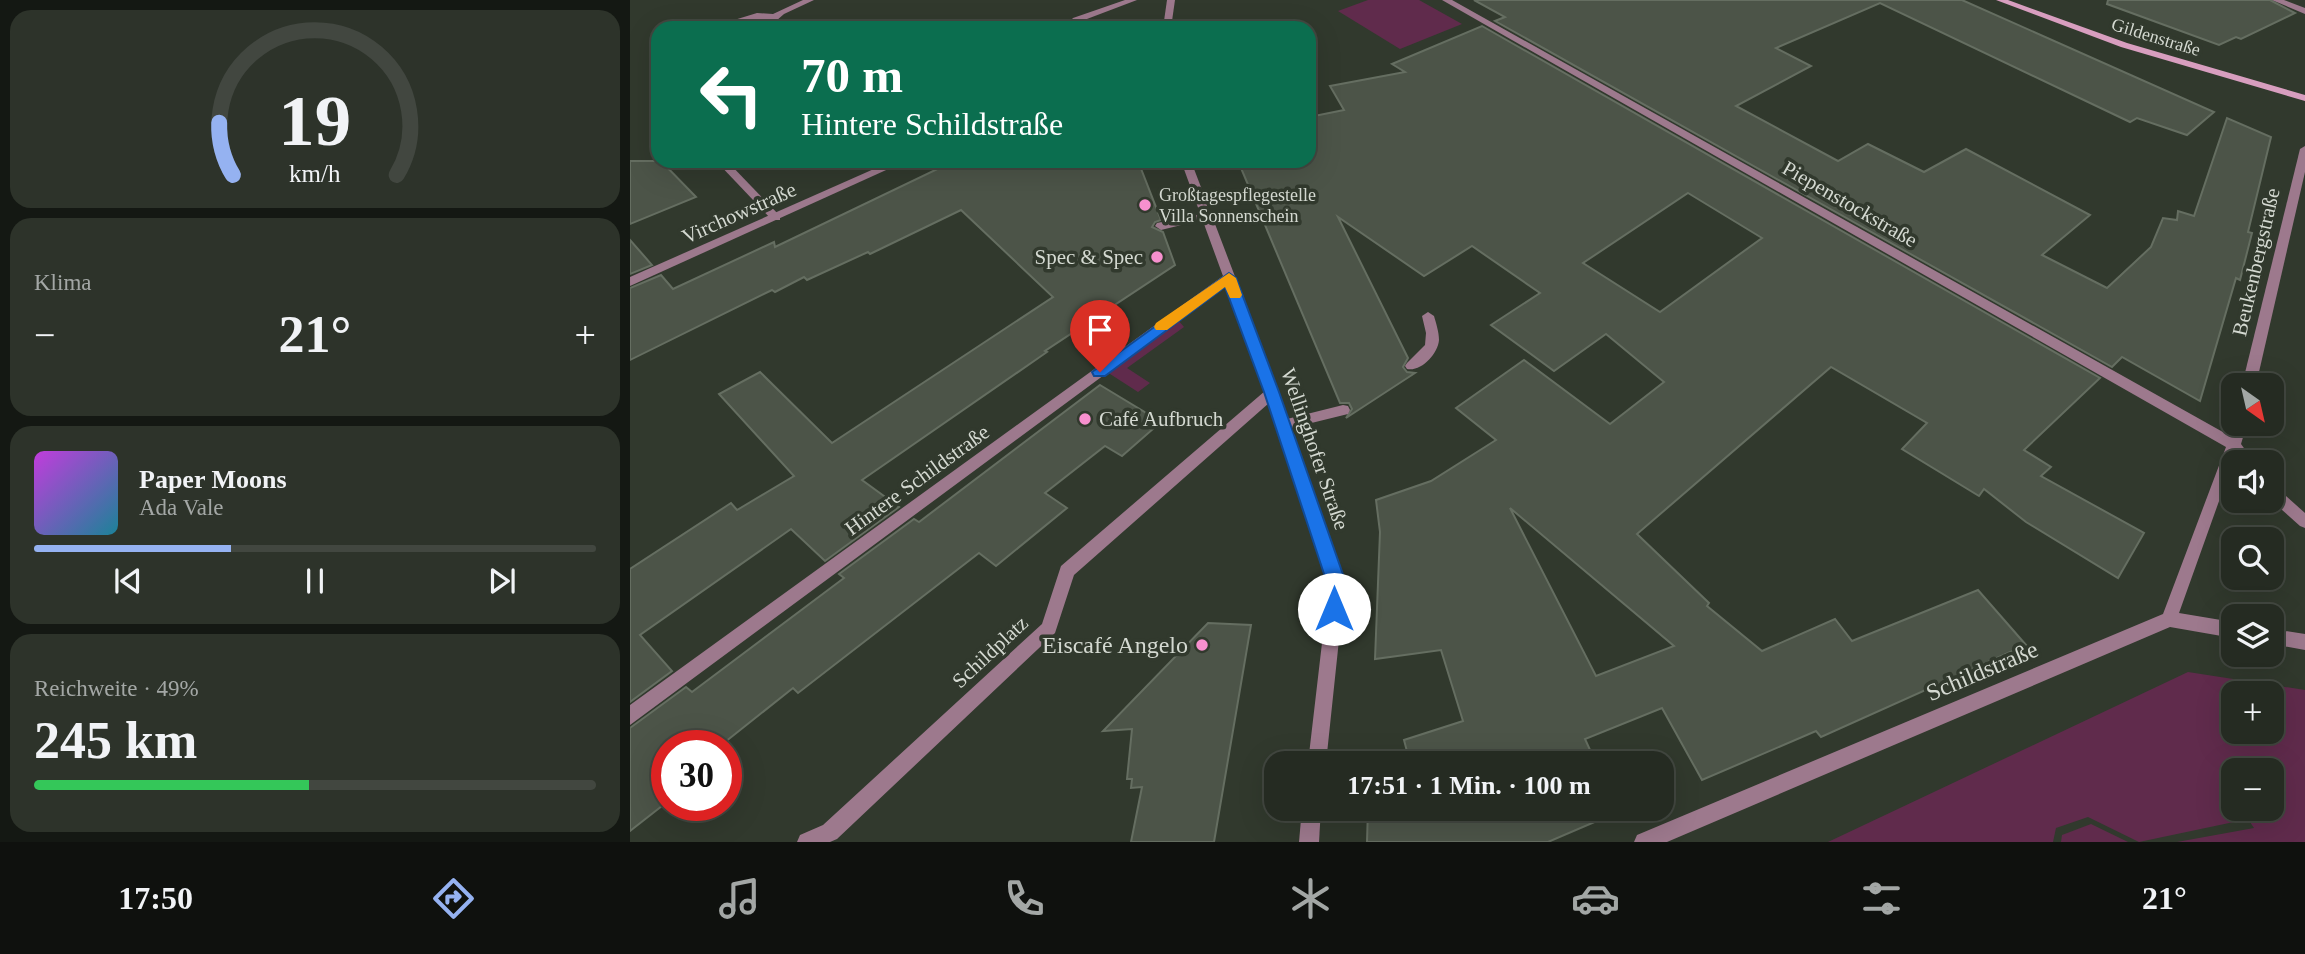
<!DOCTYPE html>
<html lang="de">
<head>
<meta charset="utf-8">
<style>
	:root { --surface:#252b22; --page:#2d332a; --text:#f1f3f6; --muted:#a3a7a5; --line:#424740; --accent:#95b2f1 }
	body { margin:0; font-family:Georgia,serif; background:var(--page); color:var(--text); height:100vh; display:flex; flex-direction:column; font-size:26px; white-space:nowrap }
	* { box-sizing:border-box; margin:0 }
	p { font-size:23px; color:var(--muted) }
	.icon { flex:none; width:38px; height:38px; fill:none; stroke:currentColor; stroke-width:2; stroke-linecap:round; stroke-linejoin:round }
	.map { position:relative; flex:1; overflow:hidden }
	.side { display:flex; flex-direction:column; gap:10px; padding:10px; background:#141813; width:630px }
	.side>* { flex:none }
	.top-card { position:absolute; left:21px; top:21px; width:665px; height:147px; border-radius:21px; box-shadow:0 7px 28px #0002,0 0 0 2px var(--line); background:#0b6e4f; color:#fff; overflow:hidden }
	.needle { width:46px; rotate:146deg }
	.controls { position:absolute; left:1591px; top:373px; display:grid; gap:14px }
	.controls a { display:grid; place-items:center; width:63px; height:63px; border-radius:14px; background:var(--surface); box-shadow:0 7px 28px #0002,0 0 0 2px var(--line); font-size:35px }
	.speed { position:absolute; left:21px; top:730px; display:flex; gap:14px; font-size:35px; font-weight:700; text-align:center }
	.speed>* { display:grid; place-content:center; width:91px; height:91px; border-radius:50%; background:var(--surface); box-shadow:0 7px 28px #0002,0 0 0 2px var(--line); line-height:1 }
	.speed .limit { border:10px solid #d22; background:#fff; color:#111 }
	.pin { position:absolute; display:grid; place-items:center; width:60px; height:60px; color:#fff; margin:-72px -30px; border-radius:50% 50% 50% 0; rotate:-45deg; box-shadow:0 0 7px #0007 }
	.pin .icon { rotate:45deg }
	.me { position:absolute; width:77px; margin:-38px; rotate:0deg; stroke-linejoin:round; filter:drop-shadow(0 0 5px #0008) }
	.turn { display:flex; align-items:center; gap:24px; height:147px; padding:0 35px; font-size:32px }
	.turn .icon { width:91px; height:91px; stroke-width:2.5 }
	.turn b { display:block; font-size:49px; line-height:60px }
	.big { font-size:52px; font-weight:800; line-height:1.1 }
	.side .widget { flex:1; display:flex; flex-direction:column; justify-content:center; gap:10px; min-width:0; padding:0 24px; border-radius:21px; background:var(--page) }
	.side .dial { align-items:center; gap:0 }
	.dial svg { height:182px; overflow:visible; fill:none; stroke:var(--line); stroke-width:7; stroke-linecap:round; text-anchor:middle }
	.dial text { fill:var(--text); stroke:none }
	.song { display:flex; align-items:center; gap:21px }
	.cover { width:84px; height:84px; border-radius:10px; background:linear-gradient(135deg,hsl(290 70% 55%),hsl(190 70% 35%)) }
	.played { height:7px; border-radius:4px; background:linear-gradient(90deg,var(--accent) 35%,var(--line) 35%) }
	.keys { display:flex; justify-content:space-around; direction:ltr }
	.heat { display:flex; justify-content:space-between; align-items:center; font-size:38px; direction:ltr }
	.charge { height:10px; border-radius:5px; background:linear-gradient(90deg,#34c759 49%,var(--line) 0) }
	.trip { position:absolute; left:634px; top:751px; width:410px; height:70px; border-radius:21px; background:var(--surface); box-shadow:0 7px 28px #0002,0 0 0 2px var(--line); font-weight:800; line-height:70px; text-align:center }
	.dock { display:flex; height:112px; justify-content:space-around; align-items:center; background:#0f110e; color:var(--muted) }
	.dock .icon { width:49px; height:49px }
	.dock .active { color:var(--accent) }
	.dock b { font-size:32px; color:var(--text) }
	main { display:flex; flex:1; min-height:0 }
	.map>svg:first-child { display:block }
</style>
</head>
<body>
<main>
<section class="side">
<div class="widget dial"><svg viewBox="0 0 100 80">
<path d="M14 69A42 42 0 1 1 86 69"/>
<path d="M14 69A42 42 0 0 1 8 46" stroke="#95b2f1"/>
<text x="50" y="56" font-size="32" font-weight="700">19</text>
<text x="50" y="72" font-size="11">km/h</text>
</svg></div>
<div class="widget"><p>Klima</p>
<div class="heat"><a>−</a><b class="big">21°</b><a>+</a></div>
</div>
<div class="widget">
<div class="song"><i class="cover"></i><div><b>Paper Moons</b><p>Ada Vale</p></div></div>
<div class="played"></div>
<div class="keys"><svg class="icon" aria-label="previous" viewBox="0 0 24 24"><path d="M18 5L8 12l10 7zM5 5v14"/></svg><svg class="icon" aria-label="pause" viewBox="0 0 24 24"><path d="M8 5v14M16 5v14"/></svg><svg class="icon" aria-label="next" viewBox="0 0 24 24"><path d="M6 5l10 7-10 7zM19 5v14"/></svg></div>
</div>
<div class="widget"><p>Reichweite · 49%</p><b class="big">245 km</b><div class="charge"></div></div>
</section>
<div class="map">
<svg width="1675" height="842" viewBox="0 0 1675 842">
	<rect width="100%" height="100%" fill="#31392d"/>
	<g fill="#602b4c" fill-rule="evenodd">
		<polygon points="738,0 789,0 832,24 770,49 708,11"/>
		<polygon points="548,320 554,327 497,368 520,383 508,392 477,372"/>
		<path d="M1558 672 1675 690V842H1547L1624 828 1618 819 1509 842 1458 817 1426 828 1423 842H1198ZM1642 693V732H1603V693ZM1603 770H1642V808H1603Z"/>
		<polygon points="1461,824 1498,842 1431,842 1432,835"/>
	</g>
	<g fill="#4c5448" stroke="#656e61" stroke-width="2" fill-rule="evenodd">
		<polygon points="844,0 1332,0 1584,112 1557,135 1507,118 1500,122 1250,3 1146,48 1181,66 1106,106 1208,161 1238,144 1294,172 1336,149 1460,215 1412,255 1477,288 1521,247 1533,218 1547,220 1548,211 1564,216 1597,118 1641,137 1618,232 1622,233 1610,280 1606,278 1570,401 1492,357 1482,367 865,21 875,17"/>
		<polygon points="1478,0 1640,0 1665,13 1611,39 1606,37 1589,45 1477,4"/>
		<path d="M852 26 1470 378 1394 450 1421 467 1411 476 1514 533 1488 578 1396 522 1354 489 1349 496 1272 449 1297 423 1201 367 1007 534 1079 603 1077 606 1132 651 1205 619 1222 641 1348 590 1396 645 1191 737 1186 731 1072 780 1032 708 955 739 966 763H780L774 740 833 721 811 650 745 659 750 532 746 500 801 481 866 440 826 408 894 360 980 424 1034 382 976 334 924 371 861 325 910 293 842 246 794 276 708 217 778 358 773 367 777 372 785 373 716 418 722 409 719 403H710L608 161H679V117L714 110 700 86 775 72 762 64ZM1058 193 1132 238 1030 312 953 263ZM880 508 1044 646 966 676Z"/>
		<polygon points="0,161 31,161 66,197 0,224"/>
		<polygon points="324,161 508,161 531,220 525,222 522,227 533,232 545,265 415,351 417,352 232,480 269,507 195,561 161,529 10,635 42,671 0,702 0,569 101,503 107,510 164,476 89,394 130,372 202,443 423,297 331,210 240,254 238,252 177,280 174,277 145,292 142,290 0,360 0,288 31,275 43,289 144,242 145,247"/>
		<polygon points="0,240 22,265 0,274"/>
		<polygon points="470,385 531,422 492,456 475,446 415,493 437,508 366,566 349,553 168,693 163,688 90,746 37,746 37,802 0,831 0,728 56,687 62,692 214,578 209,574 284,519 289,522"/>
		<polygon points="578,623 621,625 584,842 501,842 512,787 501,788 502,779 497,779 502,729 473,731"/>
		<polygon points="738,808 986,808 988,812 918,842 737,842"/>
	</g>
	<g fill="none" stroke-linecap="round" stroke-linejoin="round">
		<g fill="#9d798d" fill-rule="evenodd">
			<path d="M173 0H184L154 14 146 21 150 28H142L137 21 138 19C117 18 98 28 78 28L127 13 143 14Z"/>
			<polygon points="495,0 507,0 449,22 443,28 434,28 443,18"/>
			<polygon points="86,161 97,161 150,216 150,220 142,220"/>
			<polygon points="576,213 582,216 580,218 531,230 525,226 527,223"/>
			<path d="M798 312 804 316C806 323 809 332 809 340 808 354 791 372 777 369L775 366 777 363 795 345 796 333 792 316Z"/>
			<polygon points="713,405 718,406 720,410 718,414 653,430 648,429 646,425 648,421 653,420"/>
		</g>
		<g fill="#9d798d" fill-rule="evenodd">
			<polygon points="537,0 545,0 541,28 533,28"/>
			<polygon points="812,0 822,0 1600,436 1603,424 1617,424 1611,444 1624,462 1609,462 1606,459 1603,462 1549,613 1603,622 1603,638 1540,627 1037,842 1004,842 1007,835 1533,614 1596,447"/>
			<polygon points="1642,0 1654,0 1675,8 1675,14"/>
			<polygon points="1675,146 1675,172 1626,385 1612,385 1670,149"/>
			<polygon points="262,161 276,161 0,286 0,277"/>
			<polygon points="551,161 561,161 649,392 715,583 696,763 678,763 699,583 639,403 444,575 425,633 207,839 200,842 167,842 170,835 193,825 412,624 431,566 635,391 596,285 0,725 0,705 593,276"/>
			<polygon points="1642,486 1647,488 1675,513 1675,528 1670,526 1641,500"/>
			<polygon points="1642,629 1675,634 1675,650 1642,644"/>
			<polygon points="672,808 691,808 689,842 669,842"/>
		</g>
		<polygon fill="#d89ebf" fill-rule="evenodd" points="1366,0 1378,0 1497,43 1675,95 1675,101 1491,47"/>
	</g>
	<polygon fill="#1a73e8" stroke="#114b97" stroke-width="2" points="599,273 606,278 649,392 716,583 710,615 704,617 697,615 695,609 697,583 634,392 595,287 475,376 464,376 462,372"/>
	<polygon fill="#f59e0b" points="599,273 606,278 612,295 610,298 600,298 595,287 537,330 526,330 524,327 526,323"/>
	<g fill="#f790ce" stroke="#31392d" stroke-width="2.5">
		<circle cx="515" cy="205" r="7"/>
		<circle cx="527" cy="257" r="7"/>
		<circle cx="455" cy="419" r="7"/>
		<circle cx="572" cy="645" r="7"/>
	</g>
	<g text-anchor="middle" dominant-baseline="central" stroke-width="7" stroke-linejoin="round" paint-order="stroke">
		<g font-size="18" fill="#d4d9d1" stroke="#31392d">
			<text transform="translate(1526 37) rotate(17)">Gildenstraße</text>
		</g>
		<g font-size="18" fill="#d4d9d1" stroke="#31392d" text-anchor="start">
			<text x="529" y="195">Großtagespflegestelle<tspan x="529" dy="21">Villa Sonnenschein</tspan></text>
		</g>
		<g font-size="21" fill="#d4d9d1" stroke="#31392d">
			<text transform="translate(1220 204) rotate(30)">Piepenstockstraße</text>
			<text transform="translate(109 213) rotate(-24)">Virchowstraße</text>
			<text transform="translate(1626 262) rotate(-77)">Beukenbergstraße</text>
			<text transform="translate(685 449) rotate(71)">Wellinghofer Straße</text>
			<text transform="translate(287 480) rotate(-36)">Hintere Schildstraße</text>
			<text transform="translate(360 652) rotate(-43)">Schildplatz</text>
		</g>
		<g font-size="21" fill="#d4d9d1" stroke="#31392d" text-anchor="end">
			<text x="513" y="257">Spec &amp; Spec</text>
			<text x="469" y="419" text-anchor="start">Café Aufbruch</text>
		</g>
		<g font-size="24" fill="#d4d9d1" stroke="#31392d" text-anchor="end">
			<text x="558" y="645">Eiscafé Angelo</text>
		</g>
		<g font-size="24" fill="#d4d9d1" stroke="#31392d">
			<text transform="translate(1352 671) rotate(-23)">Schildstraße</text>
		</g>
	</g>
</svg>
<div class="controls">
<a><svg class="needle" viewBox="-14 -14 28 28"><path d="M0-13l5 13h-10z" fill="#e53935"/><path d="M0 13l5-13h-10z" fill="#a3a7a5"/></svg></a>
<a><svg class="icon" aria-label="sound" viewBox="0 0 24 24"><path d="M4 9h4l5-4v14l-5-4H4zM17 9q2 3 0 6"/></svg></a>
<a><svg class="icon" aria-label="search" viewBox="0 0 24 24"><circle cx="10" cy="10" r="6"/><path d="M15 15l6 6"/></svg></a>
<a><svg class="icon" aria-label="layers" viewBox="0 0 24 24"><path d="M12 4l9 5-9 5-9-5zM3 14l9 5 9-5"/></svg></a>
<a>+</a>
<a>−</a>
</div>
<div class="speed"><div class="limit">30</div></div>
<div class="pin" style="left:470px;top:372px;background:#d93025"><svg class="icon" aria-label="arrive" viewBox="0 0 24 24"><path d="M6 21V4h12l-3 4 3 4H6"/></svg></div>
<svg class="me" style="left:704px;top:609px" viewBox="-20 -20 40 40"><circle r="19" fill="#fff"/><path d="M0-13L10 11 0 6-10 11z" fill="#1a73e8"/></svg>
<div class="trip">17:51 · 1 Min. · 100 m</div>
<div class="top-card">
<div class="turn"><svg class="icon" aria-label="left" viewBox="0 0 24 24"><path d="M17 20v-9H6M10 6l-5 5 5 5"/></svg><div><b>70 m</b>Hintere Schildstraße</div></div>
</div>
</div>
</main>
<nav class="dock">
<b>17:50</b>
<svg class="icon active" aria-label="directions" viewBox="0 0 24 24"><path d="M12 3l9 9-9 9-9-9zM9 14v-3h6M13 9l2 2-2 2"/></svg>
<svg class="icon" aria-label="music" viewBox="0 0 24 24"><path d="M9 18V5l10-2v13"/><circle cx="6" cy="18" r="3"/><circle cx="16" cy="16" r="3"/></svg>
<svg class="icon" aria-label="phone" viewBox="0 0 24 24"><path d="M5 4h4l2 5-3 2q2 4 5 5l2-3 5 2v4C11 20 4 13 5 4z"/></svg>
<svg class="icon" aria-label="climate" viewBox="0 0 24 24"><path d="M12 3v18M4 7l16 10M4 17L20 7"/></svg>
<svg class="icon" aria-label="car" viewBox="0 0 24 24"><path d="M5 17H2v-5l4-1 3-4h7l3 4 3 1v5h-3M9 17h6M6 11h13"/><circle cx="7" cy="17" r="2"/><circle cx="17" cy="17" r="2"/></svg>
<svg class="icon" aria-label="filters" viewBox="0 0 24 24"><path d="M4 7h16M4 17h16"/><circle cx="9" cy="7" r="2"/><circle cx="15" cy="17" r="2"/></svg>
<b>21°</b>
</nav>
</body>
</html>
